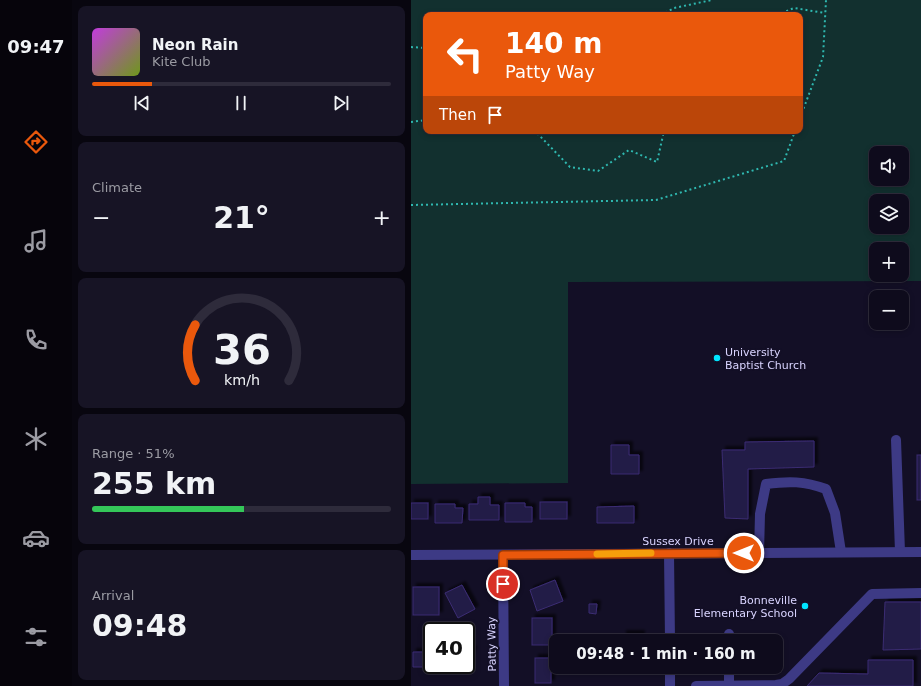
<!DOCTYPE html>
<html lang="en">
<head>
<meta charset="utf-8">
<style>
	:root { --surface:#0e0b1c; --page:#171425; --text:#f1f3f6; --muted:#9b9ba3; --line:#2e2b3b; --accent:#ea580c }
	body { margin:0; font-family:"DejaVu Sans",sans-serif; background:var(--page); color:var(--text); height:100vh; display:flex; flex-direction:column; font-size:15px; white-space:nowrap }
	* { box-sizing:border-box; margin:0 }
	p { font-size:13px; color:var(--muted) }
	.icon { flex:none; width:22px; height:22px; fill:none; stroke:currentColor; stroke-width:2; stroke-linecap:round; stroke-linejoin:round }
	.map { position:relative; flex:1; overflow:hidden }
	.drawer { display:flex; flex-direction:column; gap:6px; padding:6px; background:#08060f; width:339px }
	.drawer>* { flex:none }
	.top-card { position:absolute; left:12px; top:12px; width:380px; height:122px; border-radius:8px; box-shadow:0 2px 6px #0003,0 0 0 1px var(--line); background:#ea580c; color:#fff; overflow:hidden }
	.buttons { position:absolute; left:458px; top:146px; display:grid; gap:8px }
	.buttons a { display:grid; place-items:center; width:40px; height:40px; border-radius:8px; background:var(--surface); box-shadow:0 2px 6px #0003,0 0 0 1px var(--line); font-size:20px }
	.speed { position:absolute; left:12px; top:622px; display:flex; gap:8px; font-size:20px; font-weight:700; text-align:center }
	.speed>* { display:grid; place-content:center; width:52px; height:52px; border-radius:50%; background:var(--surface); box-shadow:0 2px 6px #0003,0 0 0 1px var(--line); line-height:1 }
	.speed .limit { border:2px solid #111; border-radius:6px; background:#fff; color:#111 }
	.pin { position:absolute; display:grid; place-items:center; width:34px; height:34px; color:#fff; margin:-17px; border:2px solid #fff; border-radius:50%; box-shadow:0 1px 4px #0007 }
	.me { position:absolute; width:44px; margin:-22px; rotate:270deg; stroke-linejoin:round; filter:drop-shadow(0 0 3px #0008) }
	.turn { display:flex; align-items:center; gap:14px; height:84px; padding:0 16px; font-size:18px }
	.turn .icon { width:52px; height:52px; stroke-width:2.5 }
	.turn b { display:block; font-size:28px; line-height:34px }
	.then { display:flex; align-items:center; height:38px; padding:0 16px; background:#0003; gap:8px; font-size:15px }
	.big { font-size:30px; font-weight:700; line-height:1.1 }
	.drawer .card { flex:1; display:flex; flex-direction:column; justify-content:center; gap:6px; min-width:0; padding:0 14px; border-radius:8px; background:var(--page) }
	.drawer .dial { align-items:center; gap:0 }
	.dial svg { height:104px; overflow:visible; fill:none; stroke:var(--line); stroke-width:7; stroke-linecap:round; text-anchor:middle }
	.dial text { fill:var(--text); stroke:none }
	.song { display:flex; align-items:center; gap:12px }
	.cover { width:48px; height:48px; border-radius:6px; background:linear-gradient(135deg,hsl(290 70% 55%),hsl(80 70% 35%)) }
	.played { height:4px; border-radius:2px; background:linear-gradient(90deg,var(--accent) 20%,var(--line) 20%) }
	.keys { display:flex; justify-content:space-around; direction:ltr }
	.heat { display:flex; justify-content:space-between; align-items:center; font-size:22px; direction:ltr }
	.charge { height:6px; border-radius:3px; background:linear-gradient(90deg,#34c759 51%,var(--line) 0) }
	.trip { position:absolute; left:138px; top:634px; width:234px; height:40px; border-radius:8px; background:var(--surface); box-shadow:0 2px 6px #0003,0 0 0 1px var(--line); font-weight:700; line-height:40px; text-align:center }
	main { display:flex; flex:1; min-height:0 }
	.tab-bar { display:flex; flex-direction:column; width:72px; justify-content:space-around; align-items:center; background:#06040b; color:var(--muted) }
	.tab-bar .icon { width:28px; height:28px }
	.tab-bar .selected { color:var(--accent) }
	.tab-bar b { font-size:18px; color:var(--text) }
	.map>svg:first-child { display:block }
</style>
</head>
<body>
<main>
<nav class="tab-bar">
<b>09:47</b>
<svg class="icon selected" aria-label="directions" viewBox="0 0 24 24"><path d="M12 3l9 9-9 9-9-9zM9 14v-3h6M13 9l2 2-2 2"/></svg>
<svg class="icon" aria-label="music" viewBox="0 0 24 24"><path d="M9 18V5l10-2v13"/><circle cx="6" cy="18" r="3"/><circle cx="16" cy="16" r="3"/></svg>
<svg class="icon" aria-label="phone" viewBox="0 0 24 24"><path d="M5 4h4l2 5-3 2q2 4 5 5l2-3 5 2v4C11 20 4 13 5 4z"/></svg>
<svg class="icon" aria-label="climate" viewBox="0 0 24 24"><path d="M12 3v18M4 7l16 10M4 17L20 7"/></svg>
<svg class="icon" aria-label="car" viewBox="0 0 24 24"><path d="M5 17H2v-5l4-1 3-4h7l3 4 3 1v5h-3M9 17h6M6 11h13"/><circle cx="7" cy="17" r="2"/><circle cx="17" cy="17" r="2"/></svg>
<svg class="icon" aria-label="filters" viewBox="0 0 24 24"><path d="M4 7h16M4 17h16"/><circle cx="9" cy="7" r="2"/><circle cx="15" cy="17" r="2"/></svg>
</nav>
<section class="drawer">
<div class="card">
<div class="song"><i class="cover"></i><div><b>Neon Rain</b><p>Kite Club</p></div></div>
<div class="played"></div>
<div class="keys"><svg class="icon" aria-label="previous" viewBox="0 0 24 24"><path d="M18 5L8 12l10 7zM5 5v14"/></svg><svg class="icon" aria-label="pause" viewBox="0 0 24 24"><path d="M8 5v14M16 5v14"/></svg><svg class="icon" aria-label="next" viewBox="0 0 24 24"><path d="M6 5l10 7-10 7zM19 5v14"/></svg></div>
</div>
<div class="card"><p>Climate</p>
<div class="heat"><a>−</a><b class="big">21°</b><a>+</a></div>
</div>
<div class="card dial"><svg viewBox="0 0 100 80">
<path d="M14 69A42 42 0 1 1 86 69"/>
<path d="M14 69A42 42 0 0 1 14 26" stroke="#ea580c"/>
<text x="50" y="56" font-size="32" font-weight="700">36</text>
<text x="50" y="72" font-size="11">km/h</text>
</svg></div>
<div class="card"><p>Range · 51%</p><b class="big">255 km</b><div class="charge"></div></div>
<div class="card"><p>Arrival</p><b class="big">09:48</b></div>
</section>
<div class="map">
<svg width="510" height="686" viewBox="0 0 510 686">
	<defs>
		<filter id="shadow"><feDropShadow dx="3.5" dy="-3.5" stdDeviation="1" flood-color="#0009"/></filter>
	</defs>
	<rect width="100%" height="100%" fill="#130f26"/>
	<path fill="#12302f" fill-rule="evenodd" d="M0 0H510V281L157 282V483L0 484ZM15 15H389V131H15ZM465 153H491V179H465ZM465 201H491V227H465ZM465 249H491V275H465Z"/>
	<g fill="#241b47" stroke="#3b2d73" filter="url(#shadow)">
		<polygon points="403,441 403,467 337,469 337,519 314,518 311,450 334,450 334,442"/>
		<polygon points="200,445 218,445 218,455 228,455 228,474 200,474"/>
		<rect x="506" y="455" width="4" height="45"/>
		<polygon points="67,497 79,497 79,505 88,505 88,520 58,520 58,504 67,504"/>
		<rect x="129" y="502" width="27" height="17"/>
		<rect x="0" y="503" width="17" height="16"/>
		<polygon points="94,503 114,503 114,507 121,507 121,522 94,522"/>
		<polygon points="24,504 44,504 44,508 52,508 51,523 24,523"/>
		<polygon points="223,506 223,523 186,523 186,507"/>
		<polygon points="144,580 152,601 126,611 119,590"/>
		<polygon points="51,585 64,609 47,618 34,593"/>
		<rect x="2" y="587" width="26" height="28"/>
		<polygon points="474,602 510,602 510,649 472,650"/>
		<polygon points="178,604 186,604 185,614 178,613"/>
		<rect x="121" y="618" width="20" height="27"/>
		<rect x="212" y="634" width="18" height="7"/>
		<polygon points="55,647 62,650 53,674 37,668 38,665 55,665"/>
		<polygon points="2,652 21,652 21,665 29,665 29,667 2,667"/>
		<rect x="124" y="658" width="16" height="25"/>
		<polygon points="457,660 502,660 502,686 396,686 408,673 457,674"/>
	</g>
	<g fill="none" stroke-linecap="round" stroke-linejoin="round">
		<g stroke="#2fb8b0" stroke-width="2" stroke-dasharray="2 3" stroke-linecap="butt">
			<polyline points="250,15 263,8 301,0"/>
			<polyline points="366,15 383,8 414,13"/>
			<polyline points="0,47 15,48"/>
			<polyline points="389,118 412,57 415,0"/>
			<polyline points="0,122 15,120"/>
			<polyline points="122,131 125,132 159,167 187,171 218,150 246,162 253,131"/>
			<polyline points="0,205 245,200 373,161 384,131"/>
		</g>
		<g stroke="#3d3a85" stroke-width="10">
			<polyline points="485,440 489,552"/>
			<polyline points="258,553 259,641"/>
			<path d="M348 553 349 514 355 484C378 481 393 481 415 489L424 513 430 552"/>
			<polyline points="0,555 510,552"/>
			<polyline points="92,555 93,686"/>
			<polyline points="318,634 318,641"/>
			<polyline points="259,667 259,686"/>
			<polyline points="318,667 318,686"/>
			<polyline points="285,686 365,685 371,684 378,679 461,594 510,593"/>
		</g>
	</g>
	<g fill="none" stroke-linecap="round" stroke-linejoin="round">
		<defs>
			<polyline id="route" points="92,584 92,555 333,553"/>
		</defs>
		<use href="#route" stroke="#983908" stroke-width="10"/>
		<use href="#route" stroke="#ea580c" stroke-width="7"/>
		<polyline stroke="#f59e0b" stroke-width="7" points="186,554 240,553"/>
	</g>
	<g fill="#00e5ff" stroke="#130f26" stroke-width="1.5">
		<circle cx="306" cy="358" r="4"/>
		<circle cx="394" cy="606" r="4"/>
	</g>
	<g text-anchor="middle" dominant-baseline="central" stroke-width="4" stroke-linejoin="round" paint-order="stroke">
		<g font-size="11" fill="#d9d4ff" stroke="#130f26" text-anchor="start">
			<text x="314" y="352">University<tspan x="314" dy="13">Baptist Church</tspan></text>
			<text x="386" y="600" text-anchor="end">Bonneville<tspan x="386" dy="13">Elementary School</tspan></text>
		</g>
		<g font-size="11" fill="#d9d4ff" stroke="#130f26">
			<text x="267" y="541">Sussex Drive</text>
			<text transform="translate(81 644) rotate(-91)">Patty Way</text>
		</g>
	</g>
</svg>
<div class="buttons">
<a><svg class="icon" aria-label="sound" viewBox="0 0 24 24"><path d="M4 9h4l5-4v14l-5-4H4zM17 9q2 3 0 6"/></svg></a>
<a><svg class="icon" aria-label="layers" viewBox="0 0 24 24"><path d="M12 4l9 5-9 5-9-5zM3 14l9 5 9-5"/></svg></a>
<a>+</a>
<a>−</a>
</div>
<div class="speed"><div class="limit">40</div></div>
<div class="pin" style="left:92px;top:584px;background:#d93025"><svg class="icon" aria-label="arrive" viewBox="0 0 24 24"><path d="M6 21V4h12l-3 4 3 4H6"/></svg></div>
<svg class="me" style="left:333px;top:553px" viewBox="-20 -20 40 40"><circle r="17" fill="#ea580c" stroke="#fff" stroke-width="3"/><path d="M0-11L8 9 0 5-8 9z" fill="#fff"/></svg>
<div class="trip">09:48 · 1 min · 160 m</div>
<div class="top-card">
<div class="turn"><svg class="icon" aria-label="left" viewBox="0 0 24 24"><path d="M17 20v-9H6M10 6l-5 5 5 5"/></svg><div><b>140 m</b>Patty Way</div></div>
<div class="then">Then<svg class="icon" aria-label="arrive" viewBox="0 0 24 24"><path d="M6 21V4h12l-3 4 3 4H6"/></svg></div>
</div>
</div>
</main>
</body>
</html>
